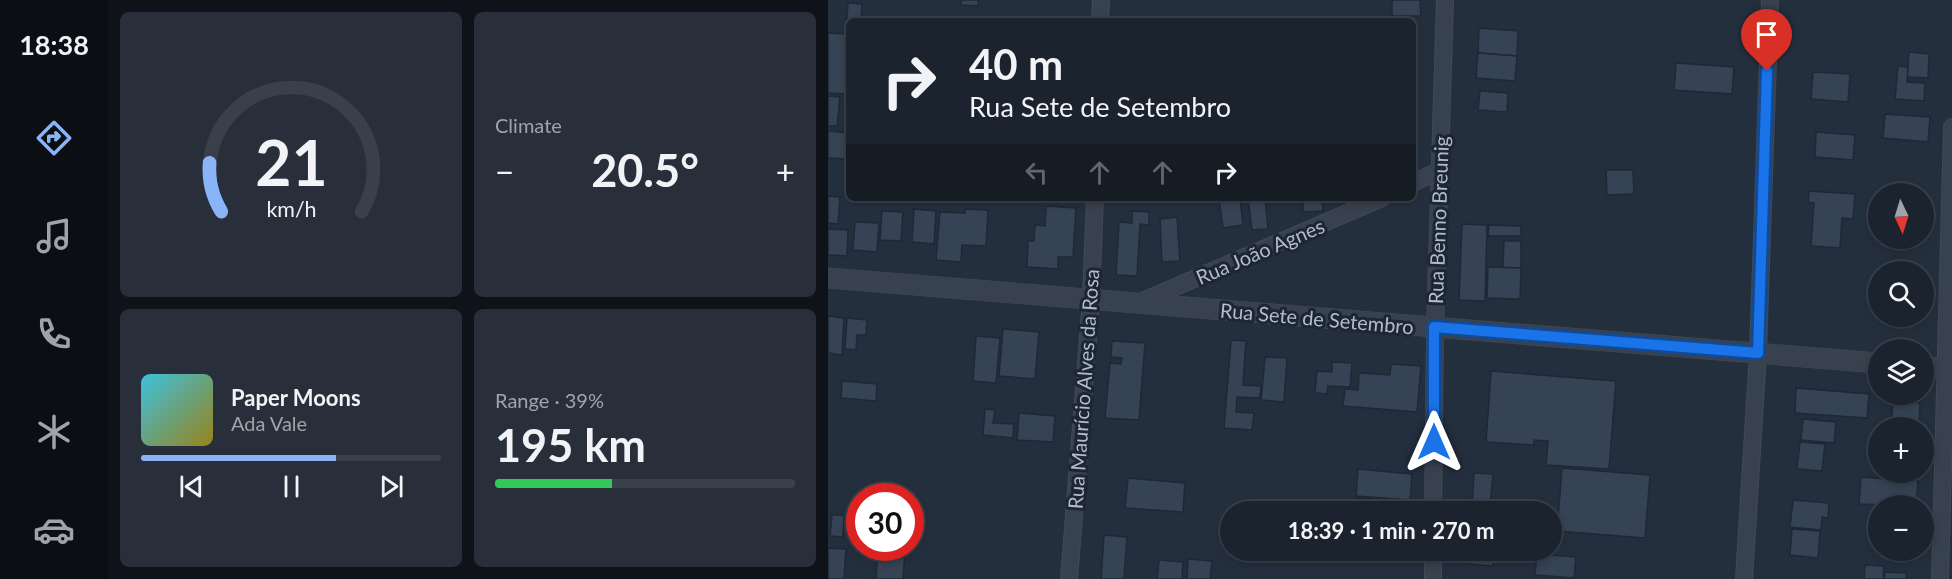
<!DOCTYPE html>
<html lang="en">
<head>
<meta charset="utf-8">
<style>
	:root { --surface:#1b232e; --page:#282f3a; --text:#f1f3f6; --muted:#a0a4aa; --line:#39404a; --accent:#8ab4f8 }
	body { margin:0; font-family:Lato,sans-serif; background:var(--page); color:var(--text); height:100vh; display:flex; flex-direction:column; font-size:22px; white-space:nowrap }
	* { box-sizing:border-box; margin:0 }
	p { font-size:20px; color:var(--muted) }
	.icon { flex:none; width:33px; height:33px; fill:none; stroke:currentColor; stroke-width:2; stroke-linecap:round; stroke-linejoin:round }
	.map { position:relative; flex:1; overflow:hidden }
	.details { display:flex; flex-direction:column; gap:12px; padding:12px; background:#0f1319; width:720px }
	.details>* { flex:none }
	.hud { position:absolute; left:18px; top:18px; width:570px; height:183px; border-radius:9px; box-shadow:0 3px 9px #0003,0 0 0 2px var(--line); background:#1b232e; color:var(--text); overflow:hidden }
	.needle { width:39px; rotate:176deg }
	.tools { position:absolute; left:1040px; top:183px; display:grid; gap:12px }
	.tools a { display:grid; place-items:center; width:66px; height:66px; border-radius:50%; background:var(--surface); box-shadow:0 3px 9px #0003,0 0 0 2px var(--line); font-size:30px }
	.speed { position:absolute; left:18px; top:483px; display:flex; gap:12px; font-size:30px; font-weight:700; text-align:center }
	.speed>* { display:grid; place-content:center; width:78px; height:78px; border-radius:50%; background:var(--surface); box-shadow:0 3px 9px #0003,0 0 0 2px var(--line); line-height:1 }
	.speed .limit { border:9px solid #d22; background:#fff; color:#111 }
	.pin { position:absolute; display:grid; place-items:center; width:51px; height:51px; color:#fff; margin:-62px -26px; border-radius:50% 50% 50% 0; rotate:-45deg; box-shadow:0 0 6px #0007 }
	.pin .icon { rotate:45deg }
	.me { position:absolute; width:66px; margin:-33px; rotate:0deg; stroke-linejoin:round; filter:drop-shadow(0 0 4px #0008) }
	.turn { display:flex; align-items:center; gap:21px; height:126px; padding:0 24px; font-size:27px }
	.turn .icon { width:78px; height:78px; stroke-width:2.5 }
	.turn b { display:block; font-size:42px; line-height:51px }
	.lanes { display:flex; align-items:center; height:57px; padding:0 24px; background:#0003; justify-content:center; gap:30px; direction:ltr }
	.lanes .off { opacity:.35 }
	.big { font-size:45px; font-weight:700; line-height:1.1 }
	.details .card { flex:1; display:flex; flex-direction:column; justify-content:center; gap:9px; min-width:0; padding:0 21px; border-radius:9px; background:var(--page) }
	.details .dial { align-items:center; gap:0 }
	.dial svg { height:156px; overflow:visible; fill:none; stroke:var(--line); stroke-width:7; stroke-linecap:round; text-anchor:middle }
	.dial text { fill:var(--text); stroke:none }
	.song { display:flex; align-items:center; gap:18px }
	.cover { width:72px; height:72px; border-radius:9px; background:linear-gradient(135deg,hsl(190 70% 55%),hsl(50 70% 35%)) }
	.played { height:6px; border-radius:3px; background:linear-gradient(90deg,var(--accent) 65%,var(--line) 65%) }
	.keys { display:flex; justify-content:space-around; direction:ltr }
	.heat { display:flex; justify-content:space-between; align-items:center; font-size:33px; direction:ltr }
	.charge { height:9px; border-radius:4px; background:linear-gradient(90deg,#34c759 39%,var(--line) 0) }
	.details .tiles { flex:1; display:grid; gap:12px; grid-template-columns:repeat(2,1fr) }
	.trip { position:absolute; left:392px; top:501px; width:342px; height:60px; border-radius:30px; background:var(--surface); box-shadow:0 3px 9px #0003,0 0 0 2px var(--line); font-weight:700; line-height:60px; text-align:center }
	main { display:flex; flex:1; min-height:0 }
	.menu { display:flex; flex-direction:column; width:108px; justify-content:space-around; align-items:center; background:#0b0e12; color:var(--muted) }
	.menu .icon { width:42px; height:42px }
	.menu .selected { color:var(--accent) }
	.menu b { font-size:27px; color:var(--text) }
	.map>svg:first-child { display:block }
</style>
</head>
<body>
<main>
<nav class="menu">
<b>18:38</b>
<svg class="icon selected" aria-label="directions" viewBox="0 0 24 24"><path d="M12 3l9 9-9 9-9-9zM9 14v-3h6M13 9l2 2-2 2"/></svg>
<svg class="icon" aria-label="music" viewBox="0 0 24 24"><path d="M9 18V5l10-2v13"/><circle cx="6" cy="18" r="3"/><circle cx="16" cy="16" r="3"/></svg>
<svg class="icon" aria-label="phone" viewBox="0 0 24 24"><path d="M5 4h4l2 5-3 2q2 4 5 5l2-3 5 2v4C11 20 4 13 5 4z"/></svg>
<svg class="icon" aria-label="climate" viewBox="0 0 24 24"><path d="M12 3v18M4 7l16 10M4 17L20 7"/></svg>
<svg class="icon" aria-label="car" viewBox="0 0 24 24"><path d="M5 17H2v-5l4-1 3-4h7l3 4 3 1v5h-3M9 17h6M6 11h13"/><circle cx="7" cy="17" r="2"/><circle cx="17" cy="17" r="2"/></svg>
</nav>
<section class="details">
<div class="tiles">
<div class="card dial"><svg viewBox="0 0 100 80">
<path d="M14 69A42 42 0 1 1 86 69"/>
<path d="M14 69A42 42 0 0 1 8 44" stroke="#8ab4f8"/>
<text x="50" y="56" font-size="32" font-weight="700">21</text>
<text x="50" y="72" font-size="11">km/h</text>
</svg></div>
<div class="card"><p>Climate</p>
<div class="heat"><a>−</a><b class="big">20.5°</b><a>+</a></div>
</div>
<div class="card">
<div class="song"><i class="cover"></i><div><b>Paper Moons</b><p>Ada Vale</p></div></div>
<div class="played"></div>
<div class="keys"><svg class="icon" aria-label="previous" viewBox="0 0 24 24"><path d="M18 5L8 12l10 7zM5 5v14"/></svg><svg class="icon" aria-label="pause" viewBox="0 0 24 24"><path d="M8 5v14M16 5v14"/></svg><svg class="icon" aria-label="next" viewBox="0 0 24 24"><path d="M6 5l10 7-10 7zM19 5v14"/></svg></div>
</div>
<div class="card"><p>Range · 39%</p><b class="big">195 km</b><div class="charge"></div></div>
</div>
</section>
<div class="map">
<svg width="1124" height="579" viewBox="0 0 1124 579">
	<rect width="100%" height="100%" fill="#242f3e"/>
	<g fill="#364354" stroke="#1f2835" stroke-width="1.5">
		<polygon points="133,0 150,0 150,6 133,5"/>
		<polygon points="564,0 592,0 593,16 564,16"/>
		<polygon points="20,3 34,4 33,21 21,21 21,32 18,32"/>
		<polygon points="651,28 690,31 689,56 650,53"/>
		<polygon points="0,33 21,34 21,94 0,93"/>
		<polygon points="1081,52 1101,54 1100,78 1079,77"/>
		<polygon points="650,53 689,56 687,81 648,78"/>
		<polygon points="848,63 906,67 904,94 846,90"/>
		<polygon points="1070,66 1080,67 1079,82 1097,83 1096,101 1067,99"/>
		<polygon points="985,72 1022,74 1020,102 983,99"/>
		<polygon points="652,91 680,93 679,112 650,110"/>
		<polygon points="0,96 12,97 9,126 0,126"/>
		<polygon points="1057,114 1102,117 1100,142 1055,138"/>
		<polygon points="0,131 21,133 19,159 0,158"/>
		<polygon points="988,132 1027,135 1025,160 987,157"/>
		<polygon points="778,170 805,170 806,194 779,195"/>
		<polygon points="981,191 1027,194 1025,219 1014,218 1012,248 983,246 986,203 980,202"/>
		<polygon points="0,196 12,197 10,224 0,223"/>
		<polygon points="391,198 412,198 415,225 395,228"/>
		<polygon points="420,198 437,198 440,229 424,230"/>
		<polygon points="475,198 494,198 495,211 475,212"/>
		<polygon points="1050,198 1050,228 1047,228"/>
		<polygon points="1095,201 1099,201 1097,232 1095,232"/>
		<polygon points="218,206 248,208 245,257 230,257 230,269 199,267 200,241 206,241 207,225 217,226"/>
		<polygon points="86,209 108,211 106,244 84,242"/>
		<polygon points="137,209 160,210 158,246 134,245 133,262 108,260 112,212 137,213"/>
		<polygon points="54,211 75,212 73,241 52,240"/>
		<polygon points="304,211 321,212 321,225 312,224 309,276 288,275 291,222 304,223"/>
		<polygon points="349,217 352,261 334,262 332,219"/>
		<polygon points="27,222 51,223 49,252 25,250"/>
		<polygon points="634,224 659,225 657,301 631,300"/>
		<polygon points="661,225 693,226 693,236 660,236"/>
		<polygon points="0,229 20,230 19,256 0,255"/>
		<polygon points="676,241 693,241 693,268 675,268"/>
		<polygon points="660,267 693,268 692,299 659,298"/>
		<polygon points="0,316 16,318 14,355 0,353"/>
		<polygon points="19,318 39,320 38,335 29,335 28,350 17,349"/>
		<polygon points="175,329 211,332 207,379 171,376"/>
		<polygon points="148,336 172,338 168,383 145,381"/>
		<polygon points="403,340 418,341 415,385 433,386 432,398 409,397 408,412 426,413 424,430 396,428"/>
		<polygon points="284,341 317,343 311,420 277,418 282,363 293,364 294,358 283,357"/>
		<polygon points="437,357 459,358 456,402 433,400"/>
		<polygon points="504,362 524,363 522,387 500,386 499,394 487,393 489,371 504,372"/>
		<polygon points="563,364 593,366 589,412 515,406 517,389 530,390 531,373 562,375"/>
		<polygon points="663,371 788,381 781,469 718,465 720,441 706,440 706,445 658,442"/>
		<polygon points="14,381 49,384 48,401 13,398"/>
		<polygon points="968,388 1041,394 1039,418 967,413"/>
		<polygon points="1065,401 1092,403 1091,428 1063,428"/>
		<polygon points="157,409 167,410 165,423 186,424 185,438 155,435"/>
		<polygon points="191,413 227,416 225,442 189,440"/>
		<polygon points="975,419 1008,422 1006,443 973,440"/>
		<polygon points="972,442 997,444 994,471 969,469"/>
		<polygon points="734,468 822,475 817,538 729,531"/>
		<polygon points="530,469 584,474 582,500 528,496"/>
		<polygon points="646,473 665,474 662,507 644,506"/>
		<polygon points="1033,477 1090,481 1088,506 1031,504"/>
		<polygon points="300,478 357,483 355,512 297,508"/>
		<polygon points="529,498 571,501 571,512 528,512"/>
		<polygon points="965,500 1001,503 1000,518 994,517 993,530 962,527"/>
		<polygon points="1047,507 1050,507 1050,530 1046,530"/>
		<polygon points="691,509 710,510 710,512 691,512"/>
		<polygon points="4,515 16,515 15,537 2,536"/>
		<polygon points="964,529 992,531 990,558 962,555"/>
		<polygon points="276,535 299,537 296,579 273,579"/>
		<polygon points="0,548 18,549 16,579 0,579"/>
		<polygon points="50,550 77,552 75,579 39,579 48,578"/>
		<polygon points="533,550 576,550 576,557 533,553"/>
		<polygon points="642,550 666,550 665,566 641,564"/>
		<polygon points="709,554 748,557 746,578 707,575"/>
		<polygon points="360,559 384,561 382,579 359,579"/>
		<polygon points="331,560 355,562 354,579 329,579"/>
		<polygon points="1037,565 1056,566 1055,579 1036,579"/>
		<polygon points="1057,572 1078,573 1078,579 1056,579"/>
	</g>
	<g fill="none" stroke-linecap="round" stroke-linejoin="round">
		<defs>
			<g id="minor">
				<polyline points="272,21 273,0"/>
				<polyline points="585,183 612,170"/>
				<polyline points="310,303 554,198"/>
				<polyline points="605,512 607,327 617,0"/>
				<polyline points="241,579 263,299 267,198"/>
				<polyline points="605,579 605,550"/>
				<polyline points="916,579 930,353 942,0"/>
				<polyline points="1112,579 1124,127"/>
			</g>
			<g id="tertiary">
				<polyline points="0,278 1050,363"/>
				<polyline points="1095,367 1124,369"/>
			</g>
		</defs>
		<use href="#minor" stroke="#414a57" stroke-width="18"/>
		<use href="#tertiary" stroke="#414a57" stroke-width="21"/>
		<use href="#minor" stroke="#38414e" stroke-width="16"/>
		<use href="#tertiary" stroke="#38414e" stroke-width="20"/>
	</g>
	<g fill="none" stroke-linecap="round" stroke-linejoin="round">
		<defs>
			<polyline id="route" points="606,442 606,327 930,353 939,71"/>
		</defs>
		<use href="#route" stroke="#114b97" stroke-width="15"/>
		<use href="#route" stroke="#1a73e8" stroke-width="10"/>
	</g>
	<g text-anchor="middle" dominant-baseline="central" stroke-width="6" stroke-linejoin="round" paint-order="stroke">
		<g font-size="20" fill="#b4bcc9" stroke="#1d2633">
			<text transform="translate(610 220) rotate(-88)">Rua Benno Breunig</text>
			<text transform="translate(432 251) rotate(-23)">Rua João Agnes</text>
			<text transform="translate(489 318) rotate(5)">Rua Sete de Setembro</text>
			<text transform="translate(255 389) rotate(-86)">Rua Maurício Alves da Rosa</text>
		</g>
	</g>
</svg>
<div class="tools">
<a><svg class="needle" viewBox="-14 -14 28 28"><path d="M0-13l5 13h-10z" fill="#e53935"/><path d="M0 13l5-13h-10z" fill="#a0a4aa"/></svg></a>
<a><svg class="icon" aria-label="search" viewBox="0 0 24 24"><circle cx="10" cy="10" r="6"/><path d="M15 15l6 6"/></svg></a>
<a><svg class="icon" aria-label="layers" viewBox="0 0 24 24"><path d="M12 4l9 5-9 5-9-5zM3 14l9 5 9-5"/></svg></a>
<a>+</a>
<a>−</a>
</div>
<div class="speed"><div class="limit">30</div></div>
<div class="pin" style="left:939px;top:71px;background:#d93025"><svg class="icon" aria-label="arrive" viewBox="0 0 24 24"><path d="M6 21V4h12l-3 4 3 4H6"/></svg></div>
<svg class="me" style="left:606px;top:442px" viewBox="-20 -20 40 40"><path d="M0-17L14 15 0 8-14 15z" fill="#1a73e8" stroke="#fff" stroke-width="4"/></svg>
<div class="trip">18:39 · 1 min · 270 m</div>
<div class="hud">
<div class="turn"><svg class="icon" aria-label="right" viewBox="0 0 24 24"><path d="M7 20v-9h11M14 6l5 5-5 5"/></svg><div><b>40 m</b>Rua Sete de Setembro</div></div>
<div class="lanes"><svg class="icon off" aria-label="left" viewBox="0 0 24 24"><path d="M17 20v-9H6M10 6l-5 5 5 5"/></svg><svg class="icon off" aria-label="ahead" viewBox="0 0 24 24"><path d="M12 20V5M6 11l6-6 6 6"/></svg><svg class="icon off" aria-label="ahead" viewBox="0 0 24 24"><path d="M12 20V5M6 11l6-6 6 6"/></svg><svg class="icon" aria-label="right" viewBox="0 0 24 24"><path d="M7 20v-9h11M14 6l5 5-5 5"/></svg></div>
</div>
</div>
</main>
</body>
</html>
